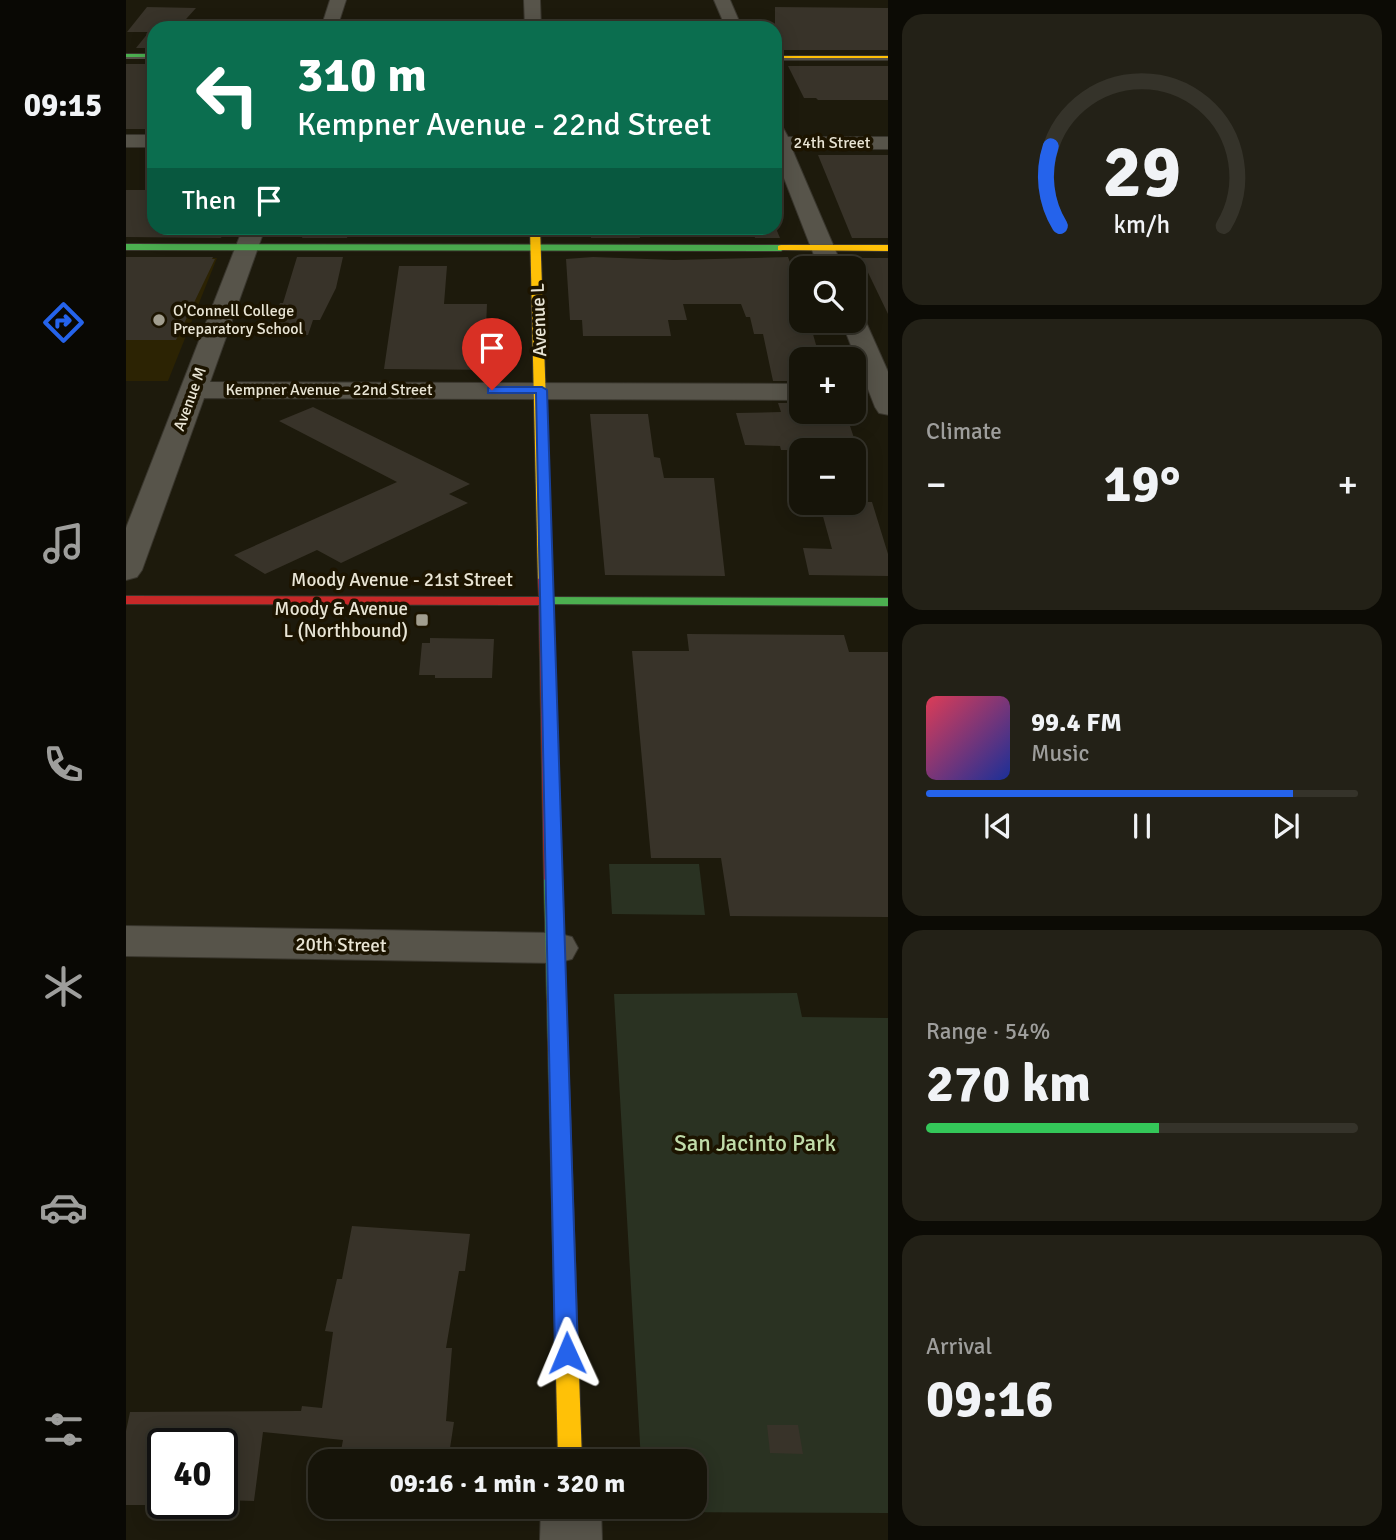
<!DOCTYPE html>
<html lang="en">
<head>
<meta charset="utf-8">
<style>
	:root { --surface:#161409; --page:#232117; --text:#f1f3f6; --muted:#9e9e9c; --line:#35332a; --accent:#2563eb }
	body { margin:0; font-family:Signika,sans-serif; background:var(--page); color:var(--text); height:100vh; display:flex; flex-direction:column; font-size:26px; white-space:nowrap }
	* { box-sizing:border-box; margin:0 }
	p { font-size:23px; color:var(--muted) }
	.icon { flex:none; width:38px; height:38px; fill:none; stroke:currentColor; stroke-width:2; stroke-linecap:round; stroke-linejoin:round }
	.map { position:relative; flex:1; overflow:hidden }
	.sheet { display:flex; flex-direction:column; gap:14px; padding:14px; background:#0c0b05; width:508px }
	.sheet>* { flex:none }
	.guide { position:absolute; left:21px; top:21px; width:635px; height:214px; border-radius:21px; box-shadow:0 4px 18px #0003,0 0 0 2px var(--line); background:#0b6e4f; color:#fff; overflow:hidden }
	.fabs { position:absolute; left:663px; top:256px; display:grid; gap:14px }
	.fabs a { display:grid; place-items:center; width:77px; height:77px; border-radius:14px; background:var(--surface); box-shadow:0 4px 18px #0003,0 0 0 2px var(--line); font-size:35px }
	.speed { position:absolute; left:21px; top:1428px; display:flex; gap:14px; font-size:35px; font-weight:700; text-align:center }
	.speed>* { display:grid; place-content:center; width:91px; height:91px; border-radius:50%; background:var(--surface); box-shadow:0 4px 18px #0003,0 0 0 2px var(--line); line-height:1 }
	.speed .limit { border:4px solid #111; border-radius:10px; background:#fff; color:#111 }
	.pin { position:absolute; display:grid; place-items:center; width:60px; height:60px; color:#fff; margin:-72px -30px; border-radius:50% 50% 50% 0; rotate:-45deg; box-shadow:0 0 7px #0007 }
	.pin .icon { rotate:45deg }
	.me { position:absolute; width:77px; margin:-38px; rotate:359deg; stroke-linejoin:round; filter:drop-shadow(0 0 5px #0008) }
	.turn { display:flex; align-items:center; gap:24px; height:147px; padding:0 35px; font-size:32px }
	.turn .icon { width:91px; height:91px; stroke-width:2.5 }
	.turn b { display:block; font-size:49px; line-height:60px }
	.then { display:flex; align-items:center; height:66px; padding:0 35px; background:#0003; gap:14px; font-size:26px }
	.big { font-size:52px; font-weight:800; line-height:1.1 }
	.sheet .widget { flex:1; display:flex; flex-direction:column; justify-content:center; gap:10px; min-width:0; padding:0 24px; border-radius:21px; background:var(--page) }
	.sheet .dial { align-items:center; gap:0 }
	.dial svg { height:182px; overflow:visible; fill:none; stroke:var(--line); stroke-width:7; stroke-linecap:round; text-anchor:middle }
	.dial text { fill:var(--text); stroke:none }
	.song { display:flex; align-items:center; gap:21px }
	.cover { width:84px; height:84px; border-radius:10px; background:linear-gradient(135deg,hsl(350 70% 55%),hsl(230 70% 35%)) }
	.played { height:7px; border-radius:4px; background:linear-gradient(90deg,var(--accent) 85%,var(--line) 85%) }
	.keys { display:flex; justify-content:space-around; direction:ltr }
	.heat { display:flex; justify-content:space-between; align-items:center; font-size:38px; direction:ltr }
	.charge { height:10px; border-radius:5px; background:linear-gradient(90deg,#34c759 54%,var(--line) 0) }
	.trip { position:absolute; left:182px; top:1449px; width:399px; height:70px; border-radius:21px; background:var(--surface); box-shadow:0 4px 18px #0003,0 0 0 2px var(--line); font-weight:800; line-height:70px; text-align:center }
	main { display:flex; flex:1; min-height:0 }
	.dock { display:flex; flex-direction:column; width:126px; justify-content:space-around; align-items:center; background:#090804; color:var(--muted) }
	.dock .icon { width:49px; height:49px }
	.dock .selected { color:var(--accent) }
	.dock b { font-size:32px; color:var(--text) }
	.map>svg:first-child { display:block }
</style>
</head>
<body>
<main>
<nav class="dock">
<b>09:15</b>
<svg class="icon selected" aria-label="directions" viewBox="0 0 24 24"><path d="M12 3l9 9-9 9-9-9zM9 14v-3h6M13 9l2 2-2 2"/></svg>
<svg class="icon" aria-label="music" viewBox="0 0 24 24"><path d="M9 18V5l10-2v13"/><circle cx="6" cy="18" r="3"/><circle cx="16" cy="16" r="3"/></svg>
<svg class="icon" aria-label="phone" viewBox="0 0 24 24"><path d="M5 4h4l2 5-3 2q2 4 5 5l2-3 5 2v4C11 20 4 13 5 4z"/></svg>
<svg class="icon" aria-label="climate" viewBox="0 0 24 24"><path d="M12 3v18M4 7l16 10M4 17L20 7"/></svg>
<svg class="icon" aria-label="car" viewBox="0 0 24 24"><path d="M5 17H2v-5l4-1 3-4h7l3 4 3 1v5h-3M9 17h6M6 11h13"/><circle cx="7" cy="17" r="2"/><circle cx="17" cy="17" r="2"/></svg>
<svg class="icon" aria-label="filters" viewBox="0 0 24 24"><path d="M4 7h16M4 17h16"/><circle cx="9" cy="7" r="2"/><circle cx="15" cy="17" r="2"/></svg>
</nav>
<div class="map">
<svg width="763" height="1540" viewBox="0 0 763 1540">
	<rect width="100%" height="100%" fill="#1d1a0c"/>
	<polygon fill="#2c2303" points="0,258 91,258 42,381 0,381"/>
	<g fill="#2a3222">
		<polygon points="483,864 573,864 579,915 486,914"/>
		<polygon points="671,993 676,1017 762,1018 762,1513 518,1512 518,1507 569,1507 569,1461 515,1461 488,994"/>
	</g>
	<g fill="#383329">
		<polygon points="21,7 70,8 52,28 28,28 28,48 10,48 23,32 1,32"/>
		<polygon points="649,7 762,8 762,50 654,50 649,42"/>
		<rect x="0" y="64" width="28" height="65"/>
		<polygon points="662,66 762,66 762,100 692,100 690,98 678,98"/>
		<polygon points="692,155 762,155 762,238 726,238"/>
		<polygon points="0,190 28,190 28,228 99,228 95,238 0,237"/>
		<polygon points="649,226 654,238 629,238 626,228"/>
		<polygon points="179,228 224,228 221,238 176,238"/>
		<polygon points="465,228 512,228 514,238 465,238"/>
		<polygon points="0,257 87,257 86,259 89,259 50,340 0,340"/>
		<polygon points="171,257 217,257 210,288 194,320 187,320 182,335 142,335 154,303 157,303"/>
		<polygon points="467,257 548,260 662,257 676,295 676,320 683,320 694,359 676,359 676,381 647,381 637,334 628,334 624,317 620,317 615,304 557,304 561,320 542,320 545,336 457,336 456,320 444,320 440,259"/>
		<polygon points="735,258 762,258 762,314"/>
		<polygon points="273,266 321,266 318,304 361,304 360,328 379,328 378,370 258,369"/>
		<polygon points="652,403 676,403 676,411 719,411 732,450 676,450 676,458 669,459 666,450 655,450 654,446 619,445 610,413 655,412"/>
		<polygon points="187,407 344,484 323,494 342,503 215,563 191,550 139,574 108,555 271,482 153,421"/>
		<polygon points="464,414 522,414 528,457 534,458 538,478 588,478 599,576 479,575"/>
		<polygon points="693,502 746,502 762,554 762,576 683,575 677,548 706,549"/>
		<polygon points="561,634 718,635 723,652 762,652 762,917 604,916 595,858 525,858 506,651 563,651"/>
		<polygon points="304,638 368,639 366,678 309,678 309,675 293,675 296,643 304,643"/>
		<polygon points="226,1226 344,1234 339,1271 333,1271 320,1348 326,1348 320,1421 328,1422 322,1461 213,1461 217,1440 137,1432 128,1501 96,1500 96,1444 37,1444 37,1505 0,1505 0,1431 4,1412 175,1411 176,1406 196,1408 207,1332 199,1331 211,1279 216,1279"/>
		<polygon points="641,1425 672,1425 677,1454 644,1453"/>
	</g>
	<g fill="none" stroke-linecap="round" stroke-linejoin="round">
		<defs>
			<g id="street">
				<polygon points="204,0 220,0 211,28 195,28"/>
				<polygon points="398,0 414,0 415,28 399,28"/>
				<polygon points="588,0 604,0 616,28 600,28"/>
				<polygon points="649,124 656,126 662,137 763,137 763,149 666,149 717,268 693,268 649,155"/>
				<rect x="0" y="135" width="28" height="12"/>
				<polygon points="117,228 139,228 84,382 676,384 676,400 78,398 16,570 11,577 0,580 0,528"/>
				<polygon points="728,313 736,315 739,320 763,374 763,415 753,413 749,407 715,320 728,320"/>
				<polygon points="0,926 430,933 446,937 452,948 446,959 430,963 0,956"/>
				<polygon points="415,1507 475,1507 476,1540 414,1540"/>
			</g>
			<g id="fast">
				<rect x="0" y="54" width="28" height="4"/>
				<polygon points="0,244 655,245 660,248 655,251 0,250"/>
				<polygon points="415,597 763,598 763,606 410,604 408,601 410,598"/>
				<polygon points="427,873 433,875 436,879 450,1288 447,1295 439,1298 431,1295 428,1288 418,879 421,875"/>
			</g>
			<g id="slow">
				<rect x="649" y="56" width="114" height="4"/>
				<polygon points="404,228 414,228 426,579 419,583 412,579"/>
				<polygon points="655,245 763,245 763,251 652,250 652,246"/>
				<polygon points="439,1278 447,1281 450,1288 456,1461 432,1461 428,1288 431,1281"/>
			</g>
			<polygon id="jam" points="419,575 426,579 436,879 433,883 421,883 418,879 413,605 0,604 0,596 413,597 412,579"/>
		</defs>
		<use href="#street" stroke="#39362d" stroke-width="2"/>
		<use href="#fast" stroke="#39362d" stroke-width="2"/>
		<use href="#slow" stroke="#39362d" stroke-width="2"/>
		<use href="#jam" stroke="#39362d" stroke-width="2"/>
		<use href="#street" fill="#57544a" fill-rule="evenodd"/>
		<use href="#fast" fill="#4caf50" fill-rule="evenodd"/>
		<use href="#slow" fill="#ffc107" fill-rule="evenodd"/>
		<use href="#jam" fill="#c62828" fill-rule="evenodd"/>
		<g stroke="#555248" stroke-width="2">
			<polyline points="0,58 28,58"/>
			<polyline points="649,59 763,59"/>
		</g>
	</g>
	<polygon fill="#2563eb" stroke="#184099" stroke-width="2" points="366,387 416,387 421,390 452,1353 449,1361 441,1364 433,1361 429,1353 410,393 362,393 362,388"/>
	<g fill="#a29e8f" stroke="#1c1400" stroke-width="2.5">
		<circle cx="33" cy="320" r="7"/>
		<rect x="289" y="613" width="14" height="14" rx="3.5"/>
	</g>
	<g text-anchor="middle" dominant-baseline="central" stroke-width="7" stroke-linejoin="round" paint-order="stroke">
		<g font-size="16" fill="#e9e5d5" stroke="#1c1400">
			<text x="706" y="143">24th Street</text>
			<text x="203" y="390">Kempner Avenue - 22nd Street</text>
			<text transform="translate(64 399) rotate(-70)">Avenue M</text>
		</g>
		<g font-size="16" fill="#e9e5d5" stroke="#1c1400" text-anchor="start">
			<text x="47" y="311">O'Connell College<tspan x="47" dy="18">Preparatory School</tspan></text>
		</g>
		<g font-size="19" fill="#e9e5d5" stroke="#1c1400">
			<text transform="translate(413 320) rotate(-92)">Avenue L</text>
			<text x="276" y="580">Moody Avenue - 21st Street</text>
			<text transform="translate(215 945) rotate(1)">20th Street</text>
		</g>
		<g font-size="19" fill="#e9e5d5" stroke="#1c1400" text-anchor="end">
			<text x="282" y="609">Moody &amp; Avenue<tspan x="282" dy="22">L (Northbound)</tspan></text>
		</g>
		<g font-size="23" fill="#c0dcaa" stroke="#1c1400">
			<text x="629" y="1143">San Jacinto Park</text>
		</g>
	</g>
</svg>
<div class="fabs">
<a><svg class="icon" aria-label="search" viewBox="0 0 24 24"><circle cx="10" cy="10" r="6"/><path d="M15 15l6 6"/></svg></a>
<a>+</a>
<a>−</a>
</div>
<div class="speed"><div class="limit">40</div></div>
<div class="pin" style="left:366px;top:390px;background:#d93025"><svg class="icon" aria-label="arrive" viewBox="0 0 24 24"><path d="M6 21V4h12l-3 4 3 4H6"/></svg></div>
<svg class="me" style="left:441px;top:1353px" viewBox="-20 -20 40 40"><path d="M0-17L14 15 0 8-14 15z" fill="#2563eb" stroke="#fff" stroke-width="4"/></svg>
<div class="trip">09:16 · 1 min · 320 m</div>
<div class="guide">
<div class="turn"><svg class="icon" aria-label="left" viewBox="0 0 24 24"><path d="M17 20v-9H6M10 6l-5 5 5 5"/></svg><div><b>310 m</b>Kempner Avenue - 22nd Street</div></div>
<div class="then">Then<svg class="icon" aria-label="arrive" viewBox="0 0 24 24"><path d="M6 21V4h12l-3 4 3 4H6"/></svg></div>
</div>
</div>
<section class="sheet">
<div class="widget dial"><svg viewBox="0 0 100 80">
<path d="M14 69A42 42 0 1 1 86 69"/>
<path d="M14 69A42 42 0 0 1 10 34" stroke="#2563eb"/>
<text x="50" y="56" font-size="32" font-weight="700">29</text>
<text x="50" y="72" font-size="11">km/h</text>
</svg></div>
<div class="widget"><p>Climate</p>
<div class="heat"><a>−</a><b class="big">19°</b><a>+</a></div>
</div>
<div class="widget">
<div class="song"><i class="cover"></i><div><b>99.4 FM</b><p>Music</p></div></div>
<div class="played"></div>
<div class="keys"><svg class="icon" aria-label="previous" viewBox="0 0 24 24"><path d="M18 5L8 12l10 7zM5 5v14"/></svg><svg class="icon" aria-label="pause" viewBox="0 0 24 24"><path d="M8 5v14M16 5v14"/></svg><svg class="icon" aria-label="next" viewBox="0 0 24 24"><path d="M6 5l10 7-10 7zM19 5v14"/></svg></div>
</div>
<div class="widget"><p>Range · 54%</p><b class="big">270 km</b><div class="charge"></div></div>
<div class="widget"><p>Arrival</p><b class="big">09:16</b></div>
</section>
</main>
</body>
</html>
